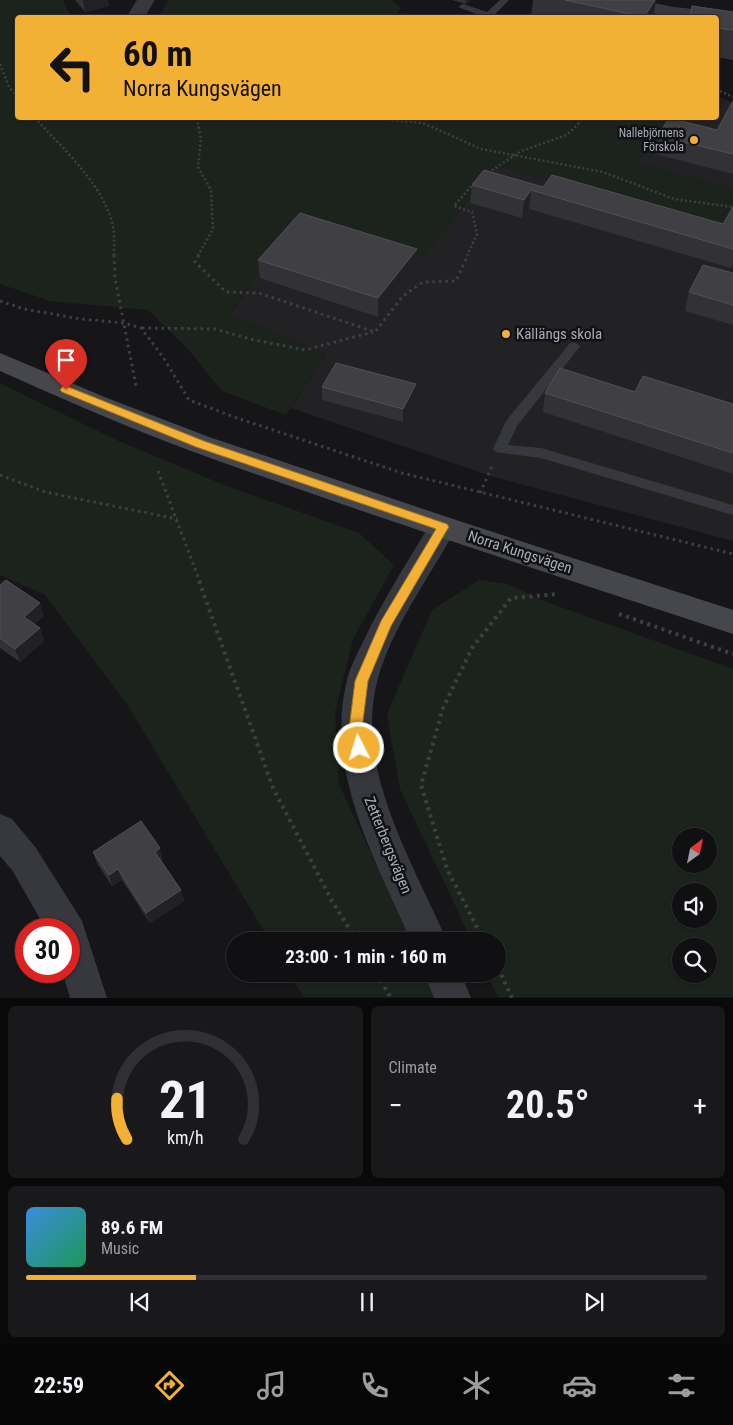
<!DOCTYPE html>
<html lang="en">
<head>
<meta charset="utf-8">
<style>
	:root { --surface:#101012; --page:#19191b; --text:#f1f3f6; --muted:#9c9d9f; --line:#303032; --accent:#f2b134 }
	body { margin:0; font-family:"Roboto Condensed",sans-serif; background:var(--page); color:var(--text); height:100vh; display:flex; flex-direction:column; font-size:19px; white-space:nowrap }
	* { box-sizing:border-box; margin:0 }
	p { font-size:16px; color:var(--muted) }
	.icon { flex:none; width:28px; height:28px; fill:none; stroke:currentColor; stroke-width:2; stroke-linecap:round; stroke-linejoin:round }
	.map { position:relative; height:998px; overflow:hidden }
	.sheet { display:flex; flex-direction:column; gap:8px; padding:8px; background:#09090a; flex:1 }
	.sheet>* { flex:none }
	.top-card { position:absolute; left:15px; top:15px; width:704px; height:105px; border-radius:5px; box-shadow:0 1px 4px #0004,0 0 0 1px var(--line); background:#f2b134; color:#111; overflow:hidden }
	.needle { width:32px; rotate:33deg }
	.buttons { position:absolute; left:672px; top:828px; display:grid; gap:10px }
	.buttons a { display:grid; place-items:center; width:45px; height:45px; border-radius:50%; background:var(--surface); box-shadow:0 1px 4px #0004,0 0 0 1px var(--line); font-size:25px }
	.speed { position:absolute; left:15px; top:918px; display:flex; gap:10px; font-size:25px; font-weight:700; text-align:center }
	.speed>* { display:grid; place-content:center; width:65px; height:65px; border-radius:50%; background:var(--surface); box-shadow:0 1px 4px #0004,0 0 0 1px var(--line); line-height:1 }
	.speed .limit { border:8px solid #d22; background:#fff; color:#111 }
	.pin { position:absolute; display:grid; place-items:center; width:42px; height:42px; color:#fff; margin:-51px -21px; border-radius:50% 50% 50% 0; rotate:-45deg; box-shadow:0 0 5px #0007 }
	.pin .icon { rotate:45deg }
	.me { position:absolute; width:55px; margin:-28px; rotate:355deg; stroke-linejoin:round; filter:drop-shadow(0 0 4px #0008) }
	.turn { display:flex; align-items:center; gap:18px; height:105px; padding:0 25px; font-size:22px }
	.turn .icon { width:65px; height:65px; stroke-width:2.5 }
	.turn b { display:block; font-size:35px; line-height:42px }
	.big { font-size:38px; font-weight:700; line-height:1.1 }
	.sheet .card { flex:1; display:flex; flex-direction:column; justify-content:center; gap:8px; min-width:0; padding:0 18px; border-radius:8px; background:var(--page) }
	.sheet .dial { align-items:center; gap:0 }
	.dial svg { height:130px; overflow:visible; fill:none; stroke:var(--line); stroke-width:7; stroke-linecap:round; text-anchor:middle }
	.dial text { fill:var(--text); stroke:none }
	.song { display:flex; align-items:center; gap:15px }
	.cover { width:60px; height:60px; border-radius:8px; background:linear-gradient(135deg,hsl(210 70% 55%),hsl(150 70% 35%)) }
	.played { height:5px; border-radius:2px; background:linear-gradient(90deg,var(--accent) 25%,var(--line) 25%) }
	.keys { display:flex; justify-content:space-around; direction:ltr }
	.heat { display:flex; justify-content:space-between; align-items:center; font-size:28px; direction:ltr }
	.sheet .tiles { flex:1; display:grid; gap:8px; grid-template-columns:1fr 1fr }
	.card:last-child { grid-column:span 2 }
	.trip { position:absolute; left:226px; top:932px; width:280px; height:50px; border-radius:25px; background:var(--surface); box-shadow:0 1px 4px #0004,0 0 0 1px var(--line); font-weight:700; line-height:50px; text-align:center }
	.tab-bar { display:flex; height:80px; justify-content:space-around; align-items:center; background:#060607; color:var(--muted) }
	.tab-bar .icon { width:35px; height:35px }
	.tab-bar .current { color:var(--accent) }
	.tab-bar b { font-size:22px; color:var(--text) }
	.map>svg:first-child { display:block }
</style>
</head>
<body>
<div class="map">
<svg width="733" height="998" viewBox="0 0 733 998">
	<rect width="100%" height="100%" fill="#161618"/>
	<g fill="#222225">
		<polygon points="716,96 733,103 733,189 636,163 674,118 716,118"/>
		<polygon points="496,165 716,229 733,215 733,541 494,477 291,408 326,354 230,314 258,274 308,222 424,256"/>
	</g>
	<g fill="#1c231d" fill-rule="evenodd">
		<polygon points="0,0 63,0 71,17 18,18 18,118 674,118 636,163 733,189 733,215 716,229 496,165 424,256 308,222 258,274 230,313 326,354 286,415 222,391 189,350 148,310 50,301 0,284"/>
		<polygon points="169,0 391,0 401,8 394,18 158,17"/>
		<polygon points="0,383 114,439 224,485 359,533 394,565 353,639 335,712 339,784 411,941 270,941 127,704 45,595 0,575"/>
		<path d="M479 580 508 584 541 600 733 669V997H498L487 974H498V941H472L400 789 387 714 432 610ZM709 836V864H681V836ZM709 891V919H681V891ZM709 946V974H681V946Z"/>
		<polygon points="289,974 426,974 437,997 304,997"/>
	</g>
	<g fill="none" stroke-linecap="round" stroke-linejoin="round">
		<g stroke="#3d3f44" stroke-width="2.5" stroke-dasharray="2 2.5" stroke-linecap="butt">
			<polyline points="0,64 9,87 18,97"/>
			<polyline points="716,89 733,97"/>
			<path d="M35 118C63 149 100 181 112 222 115 232 114 245 114 256"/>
			<polyline points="197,118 201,139 198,167 211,190 213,229 198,256"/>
			<polyline points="365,118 423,123 481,149 603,172 674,199 733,207"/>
			<polyline points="488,173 521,151 567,135 584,118"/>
			<polyline points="467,256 477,234 472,212 454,206 476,181"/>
		</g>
		<g stroke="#3d3f44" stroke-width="3" stroke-dasharray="2.5 4" stroke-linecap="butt">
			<polyline points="114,255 115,278 136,386"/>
			<polyline points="199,255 195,262 226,292 259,293 375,332 403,296 423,282 456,281 468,255"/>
			<polyline points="0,301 24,309 81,319 124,323 141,328 163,357 189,400 237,418 402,473 733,554"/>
			<polyline points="142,328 215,329 250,339 305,350 373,332"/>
			<polyline points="158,471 200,582"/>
			<polyline points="0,475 45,492 177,519"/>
			<polyline points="480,493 493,464"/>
		</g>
		<g stroke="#3d3f44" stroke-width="4" stroke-dasharray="3 4.5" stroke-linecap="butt">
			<polyline points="199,581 273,788 332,901 357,941"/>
			<polyline points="619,614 733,654"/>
			<polyline points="484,941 447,869 421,785 443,708 472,648 511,598 558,594"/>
			<polyline points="498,968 512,998"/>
			<polyline points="377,974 391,998"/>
		</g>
		<g fill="#37383d" fill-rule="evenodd">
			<polygon points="500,0 509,0 495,14 501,18 487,18 458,7 463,4 487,12"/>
			<polygon points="574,342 580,346 578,349 517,426 508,445 541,448 733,505 733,515 541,458 495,452 493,449 506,421 570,343"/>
		</g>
		<g fill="#37383d" fill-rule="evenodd">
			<polygon points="137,0 155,0 144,18 126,18"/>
			<polygon points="601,0 639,0 674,7 733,13 733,23 716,22 716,18 674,17 610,5 604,4"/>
			<path d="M443 516 453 519 457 527C431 575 393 625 378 678 353 768 413 862 447 941H411C376 861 324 771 347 680 350 667 357 654 363 642 383 599 409 560 433 519Z"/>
			<polygon points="0,814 12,819 36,848 82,921 107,998 70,998 62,971 69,971 69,929 46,929 12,870 0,856"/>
			<polygon points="425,974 461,974 471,998 434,998"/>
		</g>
		<path fill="#45474d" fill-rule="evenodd" d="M0 353 107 398 209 437 453 519 733 610V634C552 574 370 516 191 451 126 427 63 399 0 371Z"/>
	</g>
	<g fill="#323236">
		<polygon points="75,0 108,0 109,6 85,12"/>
		<polygon points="452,0 471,0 466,4"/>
		<polygon points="533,0 656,0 653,18 531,18"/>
		<polygon points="733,12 733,60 716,57 716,18"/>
		<polygon points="733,101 733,174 655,154 658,136 717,130"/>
		<polygon points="472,185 543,187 723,224 733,207 733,264 731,268 529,209 522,218 470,203"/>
		<polygon points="417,249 417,267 378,317 260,278 258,260"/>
		<polygon points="733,273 733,325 685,311 689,292"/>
		<polygon points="322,387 416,397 403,422 322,400"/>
		<polygon points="635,392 733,404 733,474 543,412 545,393"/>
		<polygon points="0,585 44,616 34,624 40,628 44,641 20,662 0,648"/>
		<polygon points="93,852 163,860 161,861 181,890 184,901 150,923 122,880 112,886 97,863"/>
	</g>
	<g fill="#212124">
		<polygon points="83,0 108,0 109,6 85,12"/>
		<polygon points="466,0 471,0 466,4"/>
		<polygon points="655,0 656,0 653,18 644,18"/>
		<polygon points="531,190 529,209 522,218 524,200"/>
		<polygon points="417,249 417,267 378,317 378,298"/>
		<polygon points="416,384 416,397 403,422 403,409"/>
		<polygon points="40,603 44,616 28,630 24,617"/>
		<polygon points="40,628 44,641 20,662 15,649"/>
		<polygon points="160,848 163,860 158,863 155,852"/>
		<polygon points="118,869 122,880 112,886 109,875"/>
		<polygon points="181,890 184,901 150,923 146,913"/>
	</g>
	<g fill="#3f3f44" stroke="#4f5156">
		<polygon points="565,0 655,0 644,17"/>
		<polygon points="692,6 733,12 733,30 716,28 716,18 690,18"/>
		<polygon points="405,14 422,18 402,18"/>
		<polygon points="733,101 733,154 658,136 669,118 717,130"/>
		<polygon points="484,170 543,187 552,175 723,224 733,207 733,249 531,190 524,200 472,185"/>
		<polygon points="300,213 417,249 378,298 258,260"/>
		<polygon points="703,265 733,273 733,305 689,292"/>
		<polygon points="336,363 416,384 403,409 322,387"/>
		<polygon points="560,368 635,392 643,376 733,404 733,453 545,393"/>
		<polygon points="6,580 40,603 24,617 40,628 15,649 0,638 0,585"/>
		<polygon points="141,821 160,848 155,852 181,890 146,913 118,869 109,875 93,852"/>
	</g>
	<polygon fill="#f2b134" stroke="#9d7322" points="66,386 204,441 447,524 449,527 447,530 391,626 368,681 362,729 365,748 363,753 359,754 354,753 349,729 355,681 381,621 436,529 196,447 62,392 60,390 62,387"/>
	<g fill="#f2b134" stroke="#111113" stroke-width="2">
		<circle cx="694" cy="140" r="5"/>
		<circle cx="506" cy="334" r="5"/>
	</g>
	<g text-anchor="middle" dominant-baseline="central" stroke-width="5" stroke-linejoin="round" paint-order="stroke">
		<g font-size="12" fill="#a8adb8" stroke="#111113" text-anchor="end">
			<text x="684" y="133">Nallebjörnens<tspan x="684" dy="14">Förskola</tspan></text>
		</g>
		<g font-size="15" fill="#a8adb8" stroke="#111113" text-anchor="start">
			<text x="516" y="334">Källängs skola</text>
		</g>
		<g font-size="15" fill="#a8adb8" stroke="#111113">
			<text transform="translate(520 552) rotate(18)">Norra Kungsvägen</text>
			<text transform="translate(388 845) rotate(68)">Zetterbergsvägen</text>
		</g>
	</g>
</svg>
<div class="buttons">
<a><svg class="needle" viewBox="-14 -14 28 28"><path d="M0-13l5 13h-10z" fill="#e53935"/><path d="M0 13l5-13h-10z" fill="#9c9d9f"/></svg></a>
<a><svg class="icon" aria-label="sound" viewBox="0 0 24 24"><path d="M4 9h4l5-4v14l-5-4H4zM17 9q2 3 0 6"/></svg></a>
<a><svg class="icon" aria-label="search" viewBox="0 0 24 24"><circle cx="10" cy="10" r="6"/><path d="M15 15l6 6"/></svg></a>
</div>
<div class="speed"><div class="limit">30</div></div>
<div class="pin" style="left:66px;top:390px;background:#d93025"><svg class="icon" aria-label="arrive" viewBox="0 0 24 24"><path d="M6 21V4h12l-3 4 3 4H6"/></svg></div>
<svg class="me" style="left:359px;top:748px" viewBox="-20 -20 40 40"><circle r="17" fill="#f2b134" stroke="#fff" stroke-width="3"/><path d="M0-11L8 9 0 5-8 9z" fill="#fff"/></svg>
<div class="trip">23:00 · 1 min · 160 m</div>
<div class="top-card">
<div class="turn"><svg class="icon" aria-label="left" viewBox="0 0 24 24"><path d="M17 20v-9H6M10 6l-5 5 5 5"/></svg><div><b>60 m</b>Norra Kungsvägen</div></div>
</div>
</div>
<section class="sheet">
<div class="tiles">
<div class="card dial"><svg viewBox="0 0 100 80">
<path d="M14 69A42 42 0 1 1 86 69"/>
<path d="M14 69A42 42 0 0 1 8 44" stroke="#f2b134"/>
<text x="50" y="56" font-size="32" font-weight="700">21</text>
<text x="50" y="72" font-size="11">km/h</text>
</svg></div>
<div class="card"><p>Climate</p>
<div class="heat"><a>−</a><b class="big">20.5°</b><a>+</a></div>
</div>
<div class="card">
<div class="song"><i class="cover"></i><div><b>89.6 FM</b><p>Music</p></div></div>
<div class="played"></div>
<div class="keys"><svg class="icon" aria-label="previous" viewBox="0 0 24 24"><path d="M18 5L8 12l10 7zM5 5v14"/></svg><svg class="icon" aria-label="pause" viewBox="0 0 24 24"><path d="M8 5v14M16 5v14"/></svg><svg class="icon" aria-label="next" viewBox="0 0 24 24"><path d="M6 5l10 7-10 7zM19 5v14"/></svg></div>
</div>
</div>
</section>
<nav class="tab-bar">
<b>22:59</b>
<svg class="icon current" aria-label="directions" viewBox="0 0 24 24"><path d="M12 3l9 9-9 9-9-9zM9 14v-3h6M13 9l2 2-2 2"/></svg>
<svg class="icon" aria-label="music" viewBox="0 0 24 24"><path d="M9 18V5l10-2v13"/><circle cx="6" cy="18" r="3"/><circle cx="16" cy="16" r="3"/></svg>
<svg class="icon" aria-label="phone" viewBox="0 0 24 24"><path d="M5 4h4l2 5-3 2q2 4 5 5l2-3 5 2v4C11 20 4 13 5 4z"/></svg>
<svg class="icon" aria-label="climate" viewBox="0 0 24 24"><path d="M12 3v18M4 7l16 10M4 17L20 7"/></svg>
<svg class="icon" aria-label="car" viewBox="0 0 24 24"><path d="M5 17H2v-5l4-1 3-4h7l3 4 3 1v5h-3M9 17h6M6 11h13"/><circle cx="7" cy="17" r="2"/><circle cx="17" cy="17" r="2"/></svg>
<svg class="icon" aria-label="filters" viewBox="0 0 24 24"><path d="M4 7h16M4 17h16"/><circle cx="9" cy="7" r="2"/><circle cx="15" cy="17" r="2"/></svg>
</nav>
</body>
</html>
